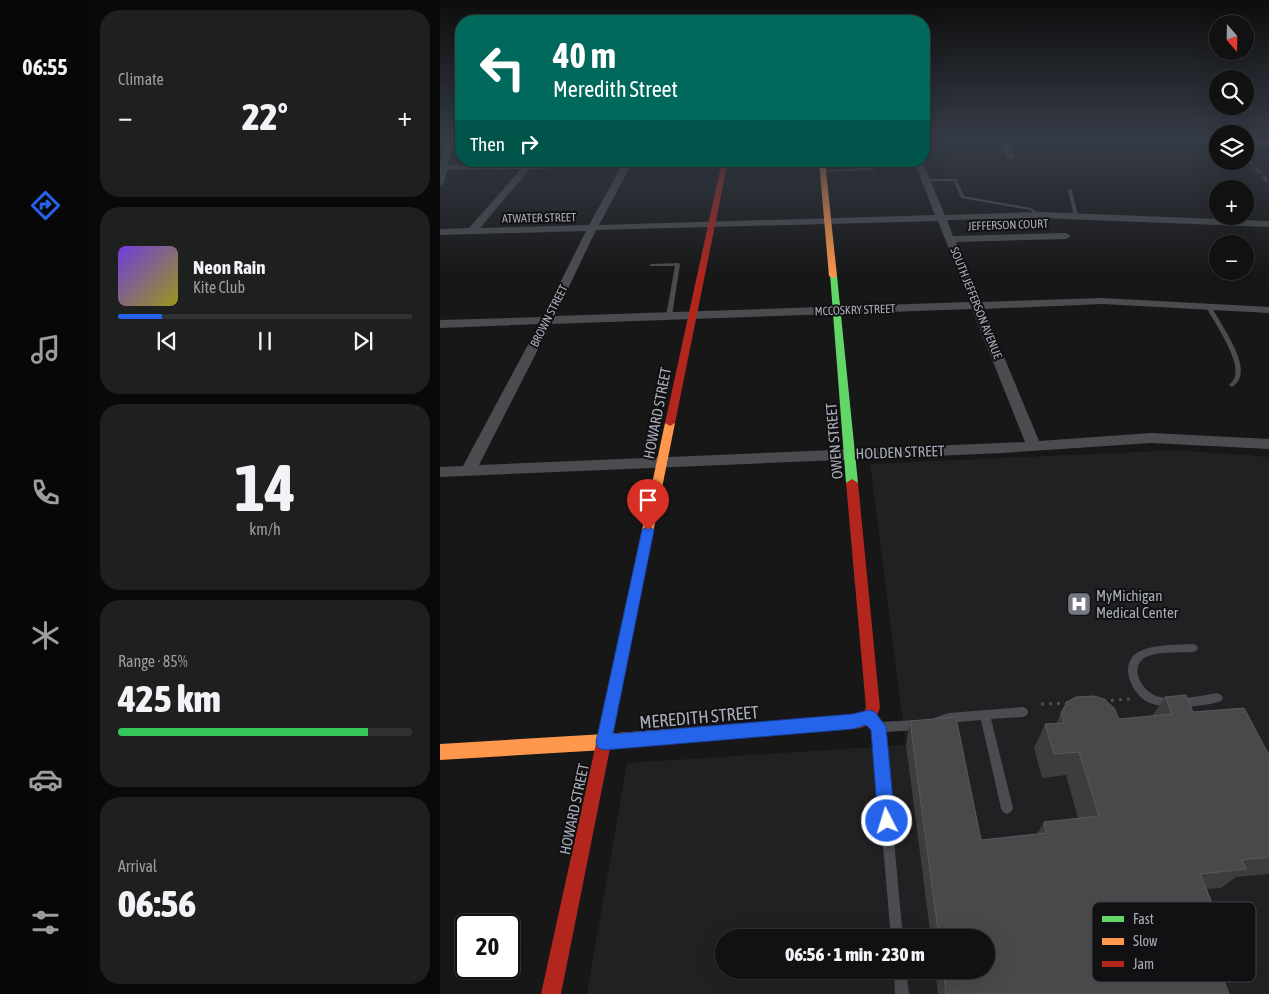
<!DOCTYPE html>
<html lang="en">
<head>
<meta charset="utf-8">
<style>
	:root { --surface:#111; --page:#1e1f1f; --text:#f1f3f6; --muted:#9c9d9f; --line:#303131; --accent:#2563eb }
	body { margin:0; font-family:"Asap Condensed",sans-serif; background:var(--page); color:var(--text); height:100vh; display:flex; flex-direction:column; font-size:19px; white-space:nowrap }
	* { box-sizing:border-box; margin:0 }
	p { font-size:16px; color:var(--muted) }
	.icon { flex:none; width:28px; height:28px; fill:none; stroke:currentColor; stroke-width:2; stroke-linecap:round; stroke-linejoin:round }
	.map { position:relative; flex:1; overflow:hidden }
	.sheet { display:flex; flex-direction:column; gap:10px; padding:10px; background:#090909; width:350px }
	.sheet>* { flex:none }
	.hud { position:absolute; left:15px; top:15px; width:475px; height:152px; border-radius:20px; box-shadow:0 5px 20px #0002,0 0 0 1px var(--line); background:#00695c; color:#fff; overflow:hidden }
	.needle { width:32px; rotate:160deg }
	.buttons { position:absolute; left:769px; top:15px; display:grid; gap:10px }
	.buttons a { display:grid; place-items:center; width:45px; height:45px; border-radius:50%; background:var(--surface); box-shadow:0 5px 20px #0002,0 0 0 1px var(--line); font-size:25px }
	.speed { position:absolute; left:15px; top:914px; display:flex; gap:10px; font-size:25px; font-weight:700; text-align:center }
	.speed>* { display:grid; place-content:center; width:65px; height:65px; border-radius:50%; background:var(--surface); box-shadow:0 5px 20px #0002,0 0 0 1px var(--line); line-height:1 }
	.speed .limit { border:2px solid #111; border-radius:8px; background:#fff; color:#111 }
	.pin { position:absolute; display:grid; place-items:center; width:42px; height:42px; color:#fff; margin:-51px -21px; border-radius:50% 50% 50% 0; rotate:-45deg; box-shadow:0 0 5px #0007 }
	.pin .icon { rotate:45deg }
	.me { position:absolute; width:55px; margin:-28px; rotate:355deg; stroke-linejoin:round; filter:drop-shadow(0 0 4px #0008) }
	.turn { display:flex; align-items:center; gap:18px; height:105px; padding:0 15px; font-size:22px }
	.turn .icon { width:65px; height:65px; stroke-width:2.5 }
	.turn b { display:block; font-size:35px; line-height:42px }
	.then { display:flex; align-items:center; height:48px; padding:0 15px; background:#0003; gap:10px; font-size:19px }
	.big { font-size:38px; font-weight:800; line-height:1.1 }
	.sheet .card { flex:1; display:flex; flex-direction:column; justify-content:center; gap:8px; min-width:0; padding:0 18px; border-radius:20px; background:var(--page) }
	.sheet .dial { align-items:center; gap:0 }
	.dial b { font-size:65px; line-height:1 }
	.song { display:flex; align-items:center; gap:15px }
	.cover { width:60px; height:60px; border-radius:8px; background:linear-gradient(135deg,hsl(260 70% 55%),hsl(60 70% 35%)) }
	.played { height:5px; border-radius:2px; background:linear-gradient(90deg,var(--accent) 15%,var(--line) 15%) }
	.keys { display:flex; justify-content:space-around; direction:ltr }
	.heat { display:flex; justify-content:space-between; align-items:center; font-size:28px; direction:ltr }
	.charge { height:8px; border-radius:4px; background:linear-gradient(90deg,#34c759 85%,var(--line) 0) }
	.trip { position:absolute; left:275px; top:929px; width:280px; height:50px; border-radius:25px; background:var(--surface); box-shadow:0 5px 20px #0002,0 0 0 1px var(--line); font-weight:800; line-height:50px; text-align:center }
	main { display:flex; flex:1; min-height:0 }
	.menu { display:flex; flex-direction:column; width:90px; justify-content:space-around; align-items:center; background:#070707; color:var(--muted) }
	.menu .icon { width:35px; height:35px }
	.menu .active { color:var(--accent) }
	.menu b { font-size:22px; color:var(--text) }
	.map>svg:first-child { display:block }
</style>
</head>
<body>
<main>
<nav class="menu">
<b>06:55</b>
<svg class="icon active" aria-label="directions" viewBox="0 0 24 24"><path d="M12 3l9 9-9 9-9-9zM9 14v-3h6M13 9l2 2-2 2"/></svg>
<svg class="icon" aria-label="music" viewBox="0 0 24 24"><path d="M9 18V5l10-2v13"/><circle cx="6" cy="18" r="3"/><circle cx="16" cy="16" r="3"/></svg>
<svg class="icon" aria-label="phone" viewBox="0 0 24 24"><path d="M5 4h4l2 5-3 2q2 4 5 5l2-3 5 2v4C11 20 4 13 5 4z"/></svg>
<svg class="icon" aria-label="climate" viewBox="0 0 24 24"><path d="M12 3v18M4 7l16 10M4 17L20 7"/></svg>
<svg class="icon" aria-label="car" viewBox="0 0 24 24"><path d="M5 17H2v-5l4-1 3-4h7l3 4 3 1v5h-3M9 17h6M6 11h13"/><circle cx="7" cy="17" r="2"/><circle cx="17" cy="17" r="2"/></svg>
<svg class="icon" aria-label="filters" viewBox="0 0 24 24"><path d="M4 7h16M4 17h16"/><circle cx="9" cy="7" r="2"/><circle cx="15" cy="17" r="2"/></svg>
</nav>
<section class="sheet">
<div class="card"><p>Climate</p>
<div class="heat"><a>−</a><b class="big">22°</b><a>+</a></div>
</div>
<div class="card">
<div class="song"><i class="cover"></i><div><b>Neon Rain</b><p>Kite Club</p></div></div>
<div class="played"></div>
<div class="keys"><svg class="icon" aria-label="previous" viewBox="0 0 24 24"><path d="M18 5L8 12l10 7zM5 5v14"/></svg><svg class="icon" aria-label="pause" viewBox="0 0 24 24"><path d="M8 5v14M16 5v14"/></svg><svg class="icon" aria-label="next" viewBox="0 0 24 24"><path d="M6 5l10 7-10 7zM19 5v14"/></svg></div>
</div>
<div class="card dial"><b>14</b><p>km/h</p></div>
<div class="card"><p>Range · 85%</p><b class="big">425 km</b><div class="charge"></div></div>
<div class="card"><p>Arrival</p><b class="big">06:56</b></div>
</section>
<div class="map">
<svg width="829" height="994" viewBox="0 0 829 994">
	<rect width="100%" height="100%" fill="#171717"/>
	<path fill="#212123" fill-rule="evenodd" d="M739 450 829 457V994H147L187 763 466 745 430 464ZM284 938H546V970H284Z"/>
	<polygon fill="#1d241e" points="20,139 21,161 89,161 88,163 14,165"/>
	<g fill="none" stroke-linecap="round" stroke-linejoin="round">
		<g stroke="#4d4e52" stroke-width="3" stroke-dasharray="3 5" stroke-linecap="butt">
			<polyline points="663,701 691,699"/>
			<polyline points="601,704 630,703"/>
		</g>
		<g fill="#4b4c50" fill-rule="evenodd">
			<polygon points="429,168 436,171 434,172 429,170 383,172 381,171 383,170"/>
			<polygon points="485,179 516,179 524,196 591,208 602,215 598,216 590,210 521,198 514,181 484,181"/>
			<polygon points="630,189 632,190 638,216 636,217 634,216 628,190"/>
			<polygon points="238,263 240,264 232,316 229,318 226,316 235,266 211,266 209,265 211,264"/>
			<path d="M767 306 772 307C780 325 818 372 792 387L789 385C791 383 793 381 794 379 803 363 774 322 766 307Z"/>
			<path d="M753 644 756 645 758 648 756 651 753 652C739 653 720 651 706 657 687 667 703 694 720 697 738 701 759 696 778 693L781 695 783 698 781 701C765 707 726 710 710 703 691 695 677 662 700 651 716 644 736 645 753 644Z"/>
			<polygon points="583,707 587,709 588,712 587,715 583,717 551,719 573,808 571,812 567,814 563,812 561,808 541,720 509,723 498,726 494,724 493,721 494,718 509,713"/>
			<polygon points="435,719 440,722 477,720 481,722 482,725 481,728 477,730 444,732 463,938 451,938 433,729 430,724 431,721"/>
			<polygon points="454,970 466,970 469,994 455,994"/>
		</g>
		<g fill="#4b4c50" fill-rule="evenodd">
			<path d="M6 139H14L8 165 185 161H398L394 163 190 167 159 225 495 215 474 161H482L505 215 600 212 829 221V227L600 218 507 220 513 236 626 233 631 236 626 239 516 242 541 302 662 298 829 307V313L662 304 544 309 599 441 711 433 829 439V449L711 443 563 453 0 477V467L23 466 99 324 0 328V320L103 317 146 231 0 235V229L29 228 81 169 7 170 4 183 0 186V165ZM181 167 149 225 40 228 90 169ZM498 221 530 302 115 316 156 230ZM532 309 585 442 39 465 111 324Z"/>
			<polygon points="556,139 564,139 575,157 574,159 568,159"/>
		</g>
		<polygon fill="#63d668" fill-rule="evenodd" points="390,274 397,276 418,483 412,487 406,483"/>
		<g fill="#ff974d" fill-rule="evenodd">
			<polygon points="805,140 829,141 829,145 805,144"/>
			<polygon points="379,161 385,161 397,276 393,278 389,276"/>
			<polygon points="230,420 235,423 180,698 178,703 173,705 168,703 166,698 225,423"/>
			<polygon points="298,724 303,726 306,731 303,736 298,738 164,750 0,760 0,744 164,734"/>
		</g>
		<g fill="#b3261e" fill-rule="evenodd">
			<polygon points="726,139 778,139 778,143 728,141"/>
			<polygon points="282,161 288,161 235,423 230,426 225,423"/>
			<polygon points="412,479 418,483 440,708 434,722 421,728 298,738 293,736 290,731 293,726 298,724 420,714 424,712 426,708 406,483"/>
			<polygon points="173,691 178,693 180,698 121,994 101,994 166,698 168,693"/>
		</g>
		<defs>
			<polyline id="rail" points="805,156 829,183"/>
		</defs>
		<use href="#rail" stroke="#4b4c4f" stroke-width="3"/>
		<use href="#rail" stroke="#111113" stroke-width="2" stroke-dasharray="5.5" stroke-linecap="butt"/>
	</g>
	<polygon fill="#3d3d3f" points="725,697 753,712 829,755 829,874 796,877 781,888 767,889 783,930 768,939 789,994 498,994 495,970 546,970 546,938 491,938 466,745 470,721 541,840 597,834 604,822 638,818 626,775 602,778 594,748 605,724 616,724 621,713 679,719 712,716"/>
	<polygon fill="#49494c" stroke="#58595d" points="746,695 753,712 804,708 829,755 829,857 802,860 806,869 760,874 783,930 765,931 789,994 506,994 503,970 546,970 546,938 499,938 470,721 516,717 541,840 606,833 604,822 659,816 639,752 614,754 605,724 624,723 621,713 627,702 636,697 654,696 664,699 674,708 679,719 732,714 725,697"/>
	<linearGradient id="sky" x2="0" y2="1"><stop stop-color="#0d0d0d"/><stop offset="0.5" stop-color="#363c47"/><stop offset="1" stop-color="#363c47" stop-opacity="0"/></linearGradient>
	<rect width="829" height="278" fill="url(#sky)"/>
	<polygon fill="#2563eb" stroke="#184099" points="208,526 214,530 173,734 413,714 429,710 435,712 446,727 455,821 453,827 447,829 441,827 438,821 431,730 426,725 413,729 164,750 158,748 156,742 202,530"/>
	<defs>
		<symbol id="hospital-square" viewBox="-11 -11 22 22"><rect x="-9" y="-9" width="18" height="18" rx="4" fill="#757880" stroke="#111113"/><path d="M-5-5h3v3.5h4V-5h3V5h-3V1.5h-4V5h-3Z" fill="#fff"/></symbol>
	</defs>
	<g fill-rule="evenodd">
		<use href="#hospital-square" x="625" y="590" width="28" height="28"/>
	</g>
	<g text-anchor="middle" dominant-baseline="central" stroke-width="4" stroke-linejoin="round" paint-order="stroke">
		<g font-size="12" fill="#a8adb8" stroke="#111113">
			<text transform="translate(99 218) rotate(-1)">ATWATER STREET</text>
			<text transform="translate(568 225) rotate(-2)">JEFFERSON COURT</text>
			<text transform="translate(536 303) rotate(68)">SOUTH JEFFERSON AVENUE</text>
			<text transform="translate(415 310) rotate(-2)">MCCOSKRY STREET</text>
			<text transform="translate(109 316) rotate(-63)">BROWN STREET</text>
		</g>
		<g font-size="15" fill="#a8adb8" stroke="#111113">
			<text transform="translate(217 413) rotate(-79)">HOWARD STREET</text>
			<text transform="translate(394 441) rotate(-95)">OWEN STREET</text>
			<text transform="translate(460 452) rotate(-2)">HOLDEN STREET</text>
			<text transform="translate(134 809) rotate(-78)">HOWARD STREET</text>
		</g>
		<g font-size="15" fill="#a8adb8" stroke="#111113" text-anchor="start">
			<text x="656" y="595">MyMichigan<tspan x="656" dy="17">Medical Center</tspan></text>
		</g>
		<g font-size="18" fill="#a8adb8" stroke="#111113">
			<text transform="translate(259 717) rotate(-5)">MEREDITH STREET</text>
		</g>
	</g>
	<rect x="652" y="902" width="164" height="80" rx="8" fill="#111113" stroke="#3e4045" stroke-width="1"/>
	<rect x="662" y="916" width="22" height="6" fill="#63d668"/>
	<rect x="662" y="938" width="22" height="7" fill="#ff974d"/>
	<rect x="662" y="961" width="22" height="6" fill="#b3261e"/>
	<g font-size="14" fill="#a8adb8">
		<text x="693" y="924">Fast</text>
		<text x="693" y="946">Slow</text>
		<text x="693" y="969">Jam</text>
	</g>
</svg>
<div class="buttons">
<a><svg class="needle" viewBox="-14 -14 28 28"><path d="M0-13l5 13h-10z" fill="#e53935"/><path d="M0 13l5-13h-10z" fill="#9c9d9f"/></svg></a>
<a><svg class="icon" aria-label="search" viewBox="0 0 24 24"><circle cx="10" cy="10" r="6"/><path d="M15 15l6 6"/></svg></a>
<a><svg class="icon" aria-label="layers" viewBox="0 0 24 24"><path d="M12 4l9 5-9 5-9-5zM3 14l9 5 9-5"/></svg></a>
<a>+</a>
<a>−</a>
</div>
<div class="speed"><div class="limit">20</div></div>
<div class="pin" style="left:208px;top:530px;background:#d93025"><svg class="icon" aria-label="arrive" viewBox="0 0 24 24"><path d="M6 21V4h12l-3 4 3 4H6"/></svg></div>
<svg class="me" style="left:447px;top:821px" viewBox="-20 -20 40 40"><circle r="17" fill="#2563eb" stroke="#fff" stroke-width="3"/><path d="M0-11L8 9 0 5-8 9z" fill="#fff"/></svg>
<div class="trip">06:56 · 1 min · 230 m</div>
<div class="hud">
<div class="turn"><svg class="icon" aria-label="left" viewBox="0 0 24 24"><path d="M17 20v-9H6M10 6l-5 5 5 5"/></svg><div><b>40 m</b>Meredith Street</div></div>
<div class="then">Then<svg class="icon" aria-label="right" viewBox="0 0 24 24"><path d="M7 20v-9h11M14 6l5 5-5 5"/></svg></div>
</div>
</div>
</main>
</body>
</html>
